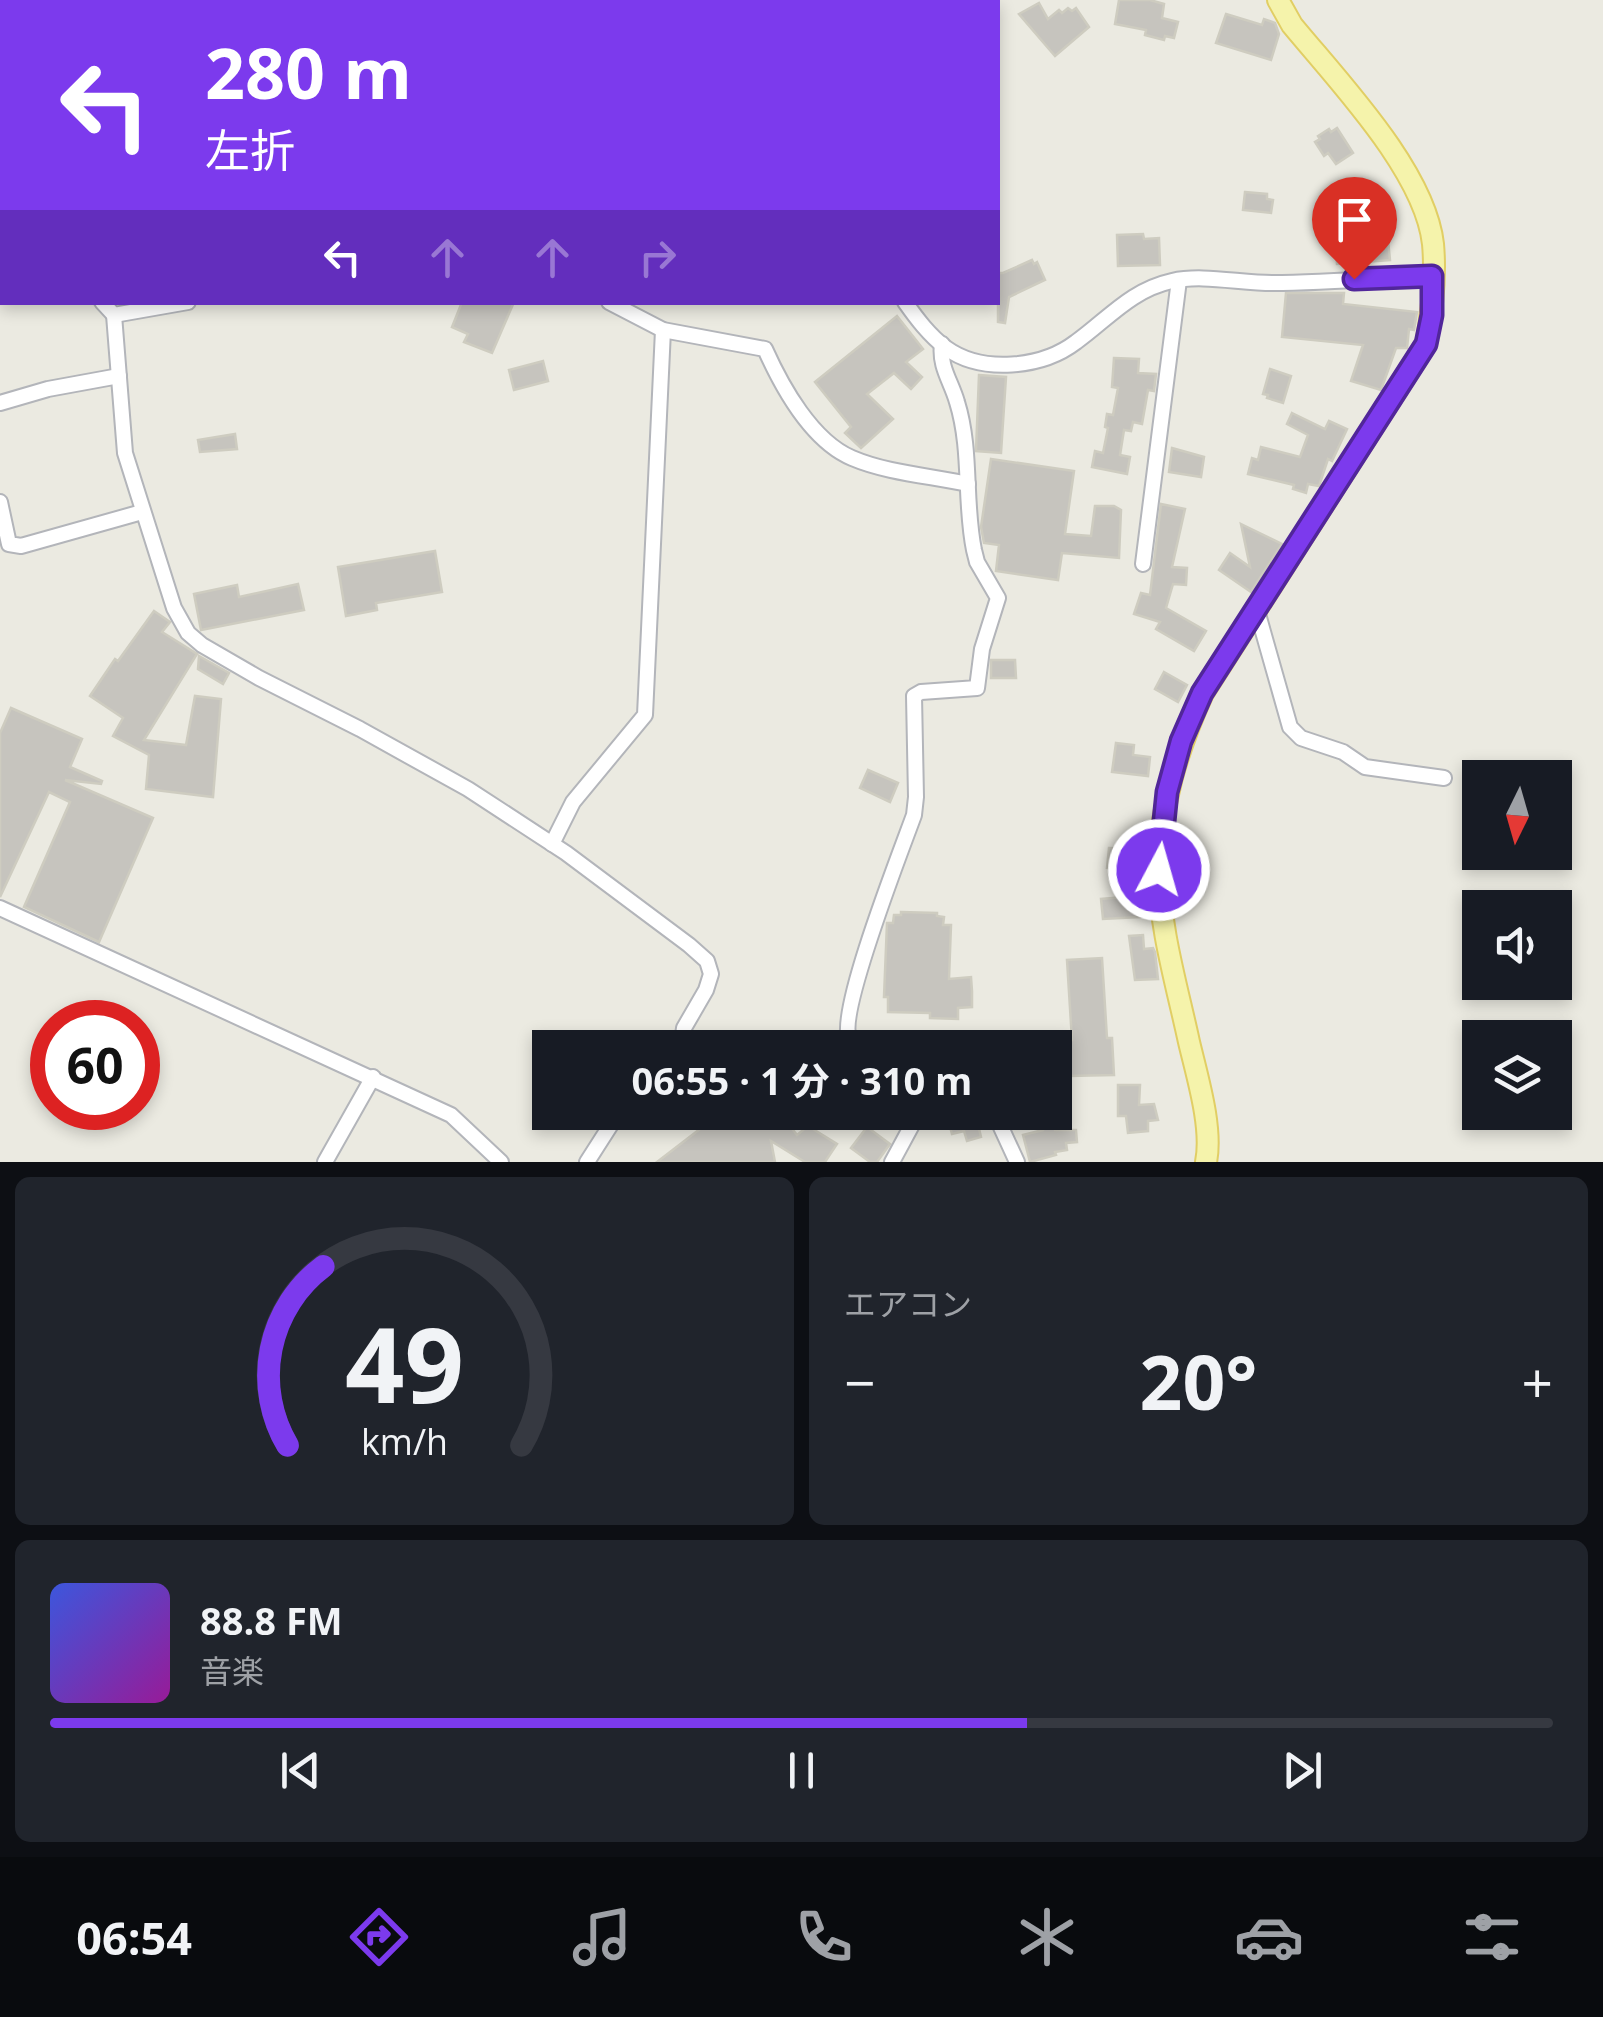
<!DOCTYPE html>
<html lang="ja">
<head>
<meta charset="utf-8">
<style>
	:root { --surface:#171b24; --page:#20242c; --text:#f1f3f6; --muted:#9ea1a6; --line:#363941; --accent:#7c3aed }
	body { margin:0; font-family:"Open Sans","Noto Sans JP",sans-serif; background:var(--page); color:var(--text); height:100vh; display:flex; flex-direction:column; font-size:38px; white-space:nowrap }
	* { box-sizing:border-box; margin:0 }
	p { font-size:32px; color:var(--muted) }
	.icon { flex:none; width:55px; height:55px; fill:none; stroke:currentColor; stroke-width:2; stroke-linecap:round; stroke-linejoin:round }
	.map { position:relative; height:1162px; overflow:hidden }
	.drawer { display:flex; flex-direction:column; gap:15px; padding:15px; background:#0d0f14; flex:1 }
	.drawer>* { flex:none }
	.top-card { position:absolute; left:0px; top:0px; width:1000px; height:305px; box-shadow:0 5px 15px #0003; background:#7c3aed; color:#fff; overflow:hidden }
	.needle { width:65px; rotate:185deg }
	.tools { position:absolute; left:1462px; top:760px; display:grid; gap:20px }
	.tools a { display:grid; place-items:center; width:110px; height:110px; border-radius:0px; background:var(--surface); box-shadow:0 5px 15px #0003; font-size:50px }
	.speed { position:absolute; left:30px; top:1000px; display:flex; gap:20px; font-size:50px; font-weight:700; text-align:center }
	.speed>* { display:grid; place-content:center; width:130px; height:130px; border-radius:50%; background:var(--surface); box-shadow:0 5px 15px #0003; line-height:1 }
	.speed .limit { border:15px solid #d22; background:#fff; color:#111 }
	.pin { position:absolute; display:grid; place-items:center; width:85px; height:85px; color:#fff; margin:-102px -42px; border-radius:50% 50% 50% 0; rotate:-45deg; box-shadow:0 0 10px #0007 }
	.pin .icon { rotate:45deg }
	.me { position:absolute; width:110px; margin:-55px; rotate:6deg; stroke-linejoin:round; filter:drop-shadow(0 0 8px #0008) }
	.turn { display:flex; align-items:center; gap:35px; height:210px; padding:0 40px; font-size:45px }
	.turn .icon { width:130px; height:130px; stroke-width:2.5 }
	.turn b { display:block; font-size:70px; line-height:85px }
	.lanes { display:flex; align-items:center; height:95px; padding:0 40px; background:#0003; justify-content:center; gap:50px; direction:ltr }
	.lanes .off { opacity:.35 }
	.big { font-size:75px; font-weight:700; line-height:1.1 }
	.drawer .widget { flex:1; display:flex; flex-direction:column; justify-content:center; gap:15px; min-width:0; padding:0 35px; border-radius:15px; background:var(--page) }
	.drawer .dial { align-items:center; gap:0 }
	.dial svg { height:260px; overflow:visible; fill:none; stroke:var(--line); stroke-width:7; stroke-linecap:round; text-anchor:middle }
	.dial text { fill:var(--text); stroke:none }
	.song { display:flex; align-items:center; gap:30px }
	.cover { width:120px; height:120px; border-radius:15px; background:linear-gradient(135deg,hsl(230 70% 55%),hsl(300 70% 35%)) }
	.played { height:10px; border-radius:5px; background:linear-gradient(90deg,var(--accent) 65%,var(--line) 65%) }
	.keys { display:flex; justify-content:space-around; direction:ltr }
	.heat { display:flex; justify-content:space-between; align-items:center; font-size:55px; direction:ltr }
	.drawer .tiles { flex:1; display:grid; gap:15px; grid-template-columns:1fr 1fr }
	.widget:last-child { grid-column:span 2 }
	.trip { position:absolute; left:532px; top:1030px; width:540px; height:100px; border-radius:0px; background:var(--surface); box-shadow:0 5px 15px #0003; font-weight:700; line-height:100px; text-align:center }
	.tab-bar { display:flex; height:160px; justify-content:space-around; align-items:center; background:#090b0e; color:var(--muted) }
	.tab-bar .icon { width:70px; height:70px }
	.tab-bar .active { color:var(--accent) }
	.tab-bar b { font-size:45px; color:var(--text) }
	.map>svg:first-child { display:block }
</style>
</head>
<body>
<div class="map">
<svg width="1603" height="1162" viewBox="0 0 1603 1162">
	<rect width="100%" height="100%" fill="#ebeae1"/>
	<g fill="#c6c4be" stroke="#ceccc0" stroke-width="2.5">
		<polygon points="1119,0 1150,0 1164,4 1162,18 1178,22 1174,38 1165,36 1164,40 1145,35 1146,30 1115,24"/>
		<polygon points="1039,3 1048,19 1059,10 1062,13 1068,8 1072,11 1076,8 1089,27 1055,56 1019,14"/>
		<polygon points="1226,14 1262,25 1264,19 1275,23 1279,34 1271,60 1216,43"/>
		<polygon points="1337,128 1353,153 1336,164 1328,153 1324,156 1315,142 1320,139 1318,136 1329,129 1331,132"/>
		<polygon points="1245,192 1267,194 1267,199 1273,200 1271,213 1243,210"/>
		<polygon points="1387,230 1390,260 1337,264 1335,234"/>
		<polygon points="1143,234 1144,239 1159,238 1160,265 1118,266 1117,235"/>
		<polygon points="1032,260 1034,264 1037,262 1045,280 1009,297 1005,323 998,322 998,273 1003,273"/>
		<polygon points="1286,293 1344,293 1343,304 1417,312 1414,330 1409,329 1407,348 1396,348 1381,390 1351,381 1363,345 1282,337"/>
		<polygon points="462,302 514,302 492,353 464,342 468,334 452,327"/>
		<polygon points="897,316 923,349 906,362 922,377 911,389 894,373 867,394 893,419 861,448 845,433 851,427 815,382"/>
		<polygon points="1114,358 1139,359 1138,373 1156,374 1154,391 1148,390 1142,424 1133,422 1131,431 1124,430 1120,455 1130,457 1127,474 1092,467 1095,451 1103,453 1108,428 1105,427 1107,414 1113,415 1118,388 1112,387"/>
		<polygon points="543,361 548,381 514,390 509,370"/>
		<polygon points="1270,369 1291,376 1283,403 1267,398 1268,395 1263,394"/>
		<polygon points="979,375 1006,377 1001,453 976,451"/>
		<polygon points="1292,413 1325,429 1329,421 1347,429 1332,461 1328,459 1319,486 1308,484 1306,493 1293,489 1294,485 1248,474 1252,458 1258,460 1261,447 1300,457 1308,435 1287,424"/>
		<polygon points="235,434 237,449 200,452 198,440"/>
		<polygon points="1172,448 1204,457 1201,477 1169,472"/>
		<polygon points="991,459 1074,471 1065,534 1091,536 1095,506 1114,506 1121,510 1119,558 1062,553 1058,580 996,571 999,545 984,543 981,527"/>
		<polygon points="1161,504 1185,509 1172,567 1187,568 1186,585 1173,584 1166,608 1206,631 1194,651 1156,629 1160,622 1134,614 1141,593 1150,595"/>
		<polygon points="1241,524 1282,544 1251,592 1219,570 1230,553 1250,567"/>
		<polygon points="435,551 442,592 376,603 377,610 346,616 338,567"/>
		<polygon points="298,584 304,610 201,630 194,594 237,585 239,597"/>
		<polygon points="154,611 170,622 162,632 197,654 144,740 186,745 195,696 221,699 213,797 146,789 149,755 113,736 123,718 90,696 115,659 118,661"/>
		<polygon points="199,656 229,673 223,684 198,669"/>
		<polygon points="991,660 1015,660 1016,678 991,678"/>
		<polygon points="1164,672 1187,685 1178,702 1155,689"/>
		<polygon points="11,708 82,739 70,767 102,781 101,784 65,780 153,818 99,942 24,907 70,802 49,792 0,897 0,733"/>
		<polygon points="1116,743 1134,745 1133,755 1150,757 1148,776 1112,772"/>
		<polygon points="868,770 898,783 890,802 860,788"/>
		<polygon points="1109,848 1144,849 1143,866 1136,866 1136,871 1107,868"/>
		<polygon points="1136,896 1140,917 1103,919 1101,899"/>
		<polygon points="901,912 937,913 937,916 944,917 943,925 951,925 949,979 971,977 972,991 972,1007 958,1008 958,1019 930,1018 930,1013 888,1012 888,997 884,997 887,923 893,923 894,915 901,915"/>
		<polygon points="1143,935 1144,949 1153,948 1155,952 1158,979 1135,980 1129,936"/>
		<polygon points="1102,958 1107,1038 1112,1038 1114,1075 1068,1076 1068,1082 1055,1082 1055,1041 1072,1040 1067,960"/>
		<polygon points="1118,1085 1140,1085 1139,1105 1154,1104 1158,1120 1148,1121 1148,1131 1128,1133 1126,1116 1118,1116"/>
		<polygon points="722,1112 779,1112 797,1135 808,1126 837,1144 825,1162 805,1162 771,1141 775,1162 657,1162"/>
		<polygon points="946,1112 975,1112 981,1137 967,1141 964,1131 952,1134"/>
		<polygon points="1041,1112 1053,1112 1055,1130 1076,1130 1077,1142 1066,1143 1067,1150 1055,1152 1056,1155 1030,1162 1023,1135 1043,1130"/>
		<polygon points="867,1127 890,1144 877,1162 870,1162 851,1148"/>
	</g>
	<g fill="none" stroke-linecap="round" stroke-linejoin="round">
		<defs>
			<g id="minor">
				<polyline points="349,0 351,2"/>
				<polyline points="377,0 380,2"/>
				<polyline points="549,0 553,2"/>
				<polyline points="678,0 680,2"/>
				<polyline points="775,0 777,2"/>
				<polyline points="498,2 499,0"/>
				<polyline points="0,211 2,213"/>
				<polyline points="102,302 114,315 188,302"/>
				<path d="M609 302 663 330 765 349C782 387 812 441 852 458 887 473 931 476 968 484"/>
				<path d="M905 302C917 319 929 335 946 348 982 374 1042 368 1076 342 1108 319 1131 290 1172 281 1202 274 1240 283 1272 283 1325 283 1379 278 1433 275"/>
				<polyline points="114,315 125,453 174,608 188,633 202,645 259,678 360,729 468,789 566,853 689,945 707,961 711,974 706,990 684,1028 681,1048"/>
				<polyline points="0,403 48,389 119,376"/>
				<polyline points="0,502 9,544 21,546 142,512"/>
				<polyline points="1143,564 1179,280"/>
				<polyline points="1256,607 1290,727 1301,738 1343,752 1365,767 1444,778"/>
				<polyline points="552,844 573,802 645,715 663,330"/>
				<polyline points="0,908 451,1115 501,1162"/>
				<path d="M865 1048 849 1038C838 1011 901 851 914 815L916 797 914 696 921 692 977 688 982 649 998 598 977 562 974 550C964 502 972 450 957 402 951 381 939 367 942 344"/>
				<polyline points="994,1112 1017,1162"/>
				<polyline points="325,1162 373,1077"/>
				<polyline points="587,1162 619,1112"/>
				<polyline points="892,1162 919,1112"/>
			</g>
			<path id="primary" d="M1206 1162C1213 1128 1197 1076 1189 1042 1177 986 1159 927 1159 869 1160 806 1177 750 1203 693L1426 344C1432 312 1436 277 1433 244 1425 171 1338 81 1292 25L1278 0"/>
		</defs>
		<use href="#minor" stroke="#b3b5ba" stroke-width="18"/>
		<use href="#primary" stroke="#e1ce64" stroke-width="24"/>
		<use href="#minor" stroke="#fff" stroke-width="14"/>
		<use href="#primary" stroke="#f5f3ab" stroke-width="20"/>
	</g>
	<g fill="none" stroke-linecap="round" stroke-linejoin="round">
		<defs>
			<polyline id="route" points="1159,870 1167,792 1181,741 1202,693 1426,344 1432,315 1432,276 1354,279"/>
		</defs>
		<use href="#route" stroke="#51269a" stroke-width="25"/>
		<use href="#route" stroke="#7c3aed" stroke-width="18"/>
	</g>
</svg>
<div class="tools">
<a><svg class="needle" viewBox="-14 -14 28 28"><path d="M0-13l5 13h-10z" fill="#e53935"/><path d="M0 13l5-13h-10z" fill="#9ea1a6"/></svg></a>
<a><svg class="icon" aria-label="sound" viewBox="0 0 24 24"><path d="M4 9h4l5-4v14l-5-4H4zM17 9q2 3 0 6"/></svg></a>
<a><svg class="icon" aria-label="layers" viewBox="0 0 24 24"><path d="M12 4l9 5-9 5-9-5zM3 14l9 5 9-5"/></svg></a>
</div>
<div class="speed"><div class="limit">60</div></div>
<div class="pin" style="left:1354px;top:279px;background:#d93025"><svg class="icon" aria-label="arrive" viewBox="0 0 24 24"><path d="M6 21V4h12l-3 4 3 4H6"/></svg></div>
<svg class="me" style="left:1159px;top:870px" viewBox="-20 -20 40 40"><circle r="17" fill="#7c3aed" stroke="#fff" stroke-width="3"/><path d="M0-11L8 9 0 5-8 9z" fill="#fff"/></svg>
<div class="trip">06:55 · 1 分 · 310 m</div>
<div class="top-card">
<div class="turn"><svg class="icon" aria-label="left" viewBox="0 0 24 24"><path d="M17 20v-9H6M10 6l-5 5 5 5"/></svg><div><b>280 m</b>左折</div></div>
<div class="lanes"><svg class="icon" aria-label="left" viewBox="0 0 24 24"><path d="M17 20v-9H6M10 6l-5 5 5 5"/></svg><svg class="icon off" aria-label="ahead" viewBox="0 0 24 24"><path d="M12 20V5M6 11l6-6 6 6"/></svg><svg class="icon off" aria-label="ahead" viewBox="0 0 24 24"><path d="M12 20V5M6 11l6-6 6 6"/></svg><svg class="icon off" aria-label="right" viewBox="0 0 24 24"><path d="M7 20v-9h11M14 6l5 5-5 5"/></svg></div>
</div>
</div>
<section class="drawer">
<div class="tiles">
<div class="widget dial"><svg viewBox="0 0 100 80">
<path d="M14 69A42 42 0 1 1 86 69"/>
<path d="M14 69A42 42 0 0 1 25 14" stroke="#7c3aed"/>
<text x="50" y="56" font-size="32" font-weight="700">49</text>
<text x="50" y="72" font-size="11">km/h</text>
</svg></div>
<div class="widget"><p>エアコン</p>
<div class="heat"><a>−</a><b class="big">20°</b><a>+</a></div>
</div>
<div class="widget">
<div class="song"><i class="cover"></i><div><b>88.8 FM</b><p>音楽</p></div></div>
<div class="played"></div>
<div class="keys"><svg class="icon" aria-label="previous" viewBox="0 0 24 24"><path d="M18 5L8 12l10 7zM5 5v14"/></svg><svg class="icon" aria-label="pause" viewBox="0 0 24 24"><path d="M8 5v14M16 5v14"/></svg><svg class="icon" aria-label="next" viewBox="0 0 24 24"><path d="M6 5l10 7-10 7zM19 5v14"/></svg></div>
</div>
</div>
</section>
<nav class="tab-bar">
<b>06:54</b>
<svg class="icon active" aria-label="directions" viewBox="0 0 24 24"><path d="M12 3l9 9-9 9-9-9zM9 14v-3h6M13 9l2 2-2 2"/></svg>
<svg class="icon" aria-label="music" viewBox="0 0 24 24"><path d="M9 18V5l10-2v13"/><circle cx="6" cy="18" r="3"/><circle cx="16" cy="16" r="3"/></svg>
<svg class="icon" aria-label="phone" viewBox="0 0 24 24"><path d="M5 4h4l2 5-3 2q2 4 5 5l2-3 5 2v4C11 20 4 13 5 4z"/></svg>
<svg class="icon" aria-label="climate" viewBox="0 0 24 24"><path d="M12 3v18M4 7l16 10M4 17L20 7"/></svg>
<svg class="icon" aria-label="car" viewBox="0 0 24 24"><path d="M5 17H2v-5l4-1 3-4h7l3 4 3 1v5h-3M9 17h6M6 11h13"/><circle cx="7" cy="17" r="2"/><circle cx="17" cy="17" r="2"/></svg>
<svg class="icon" aria-label="filters" viewBox="0 0 24 24"><path d="M4 7h16M4 17h16"/><circle cx="9" cy="7" r="2"/><circle cx="15" cy="17" r="2"/></svg>
</nav>
</body>
</html>
